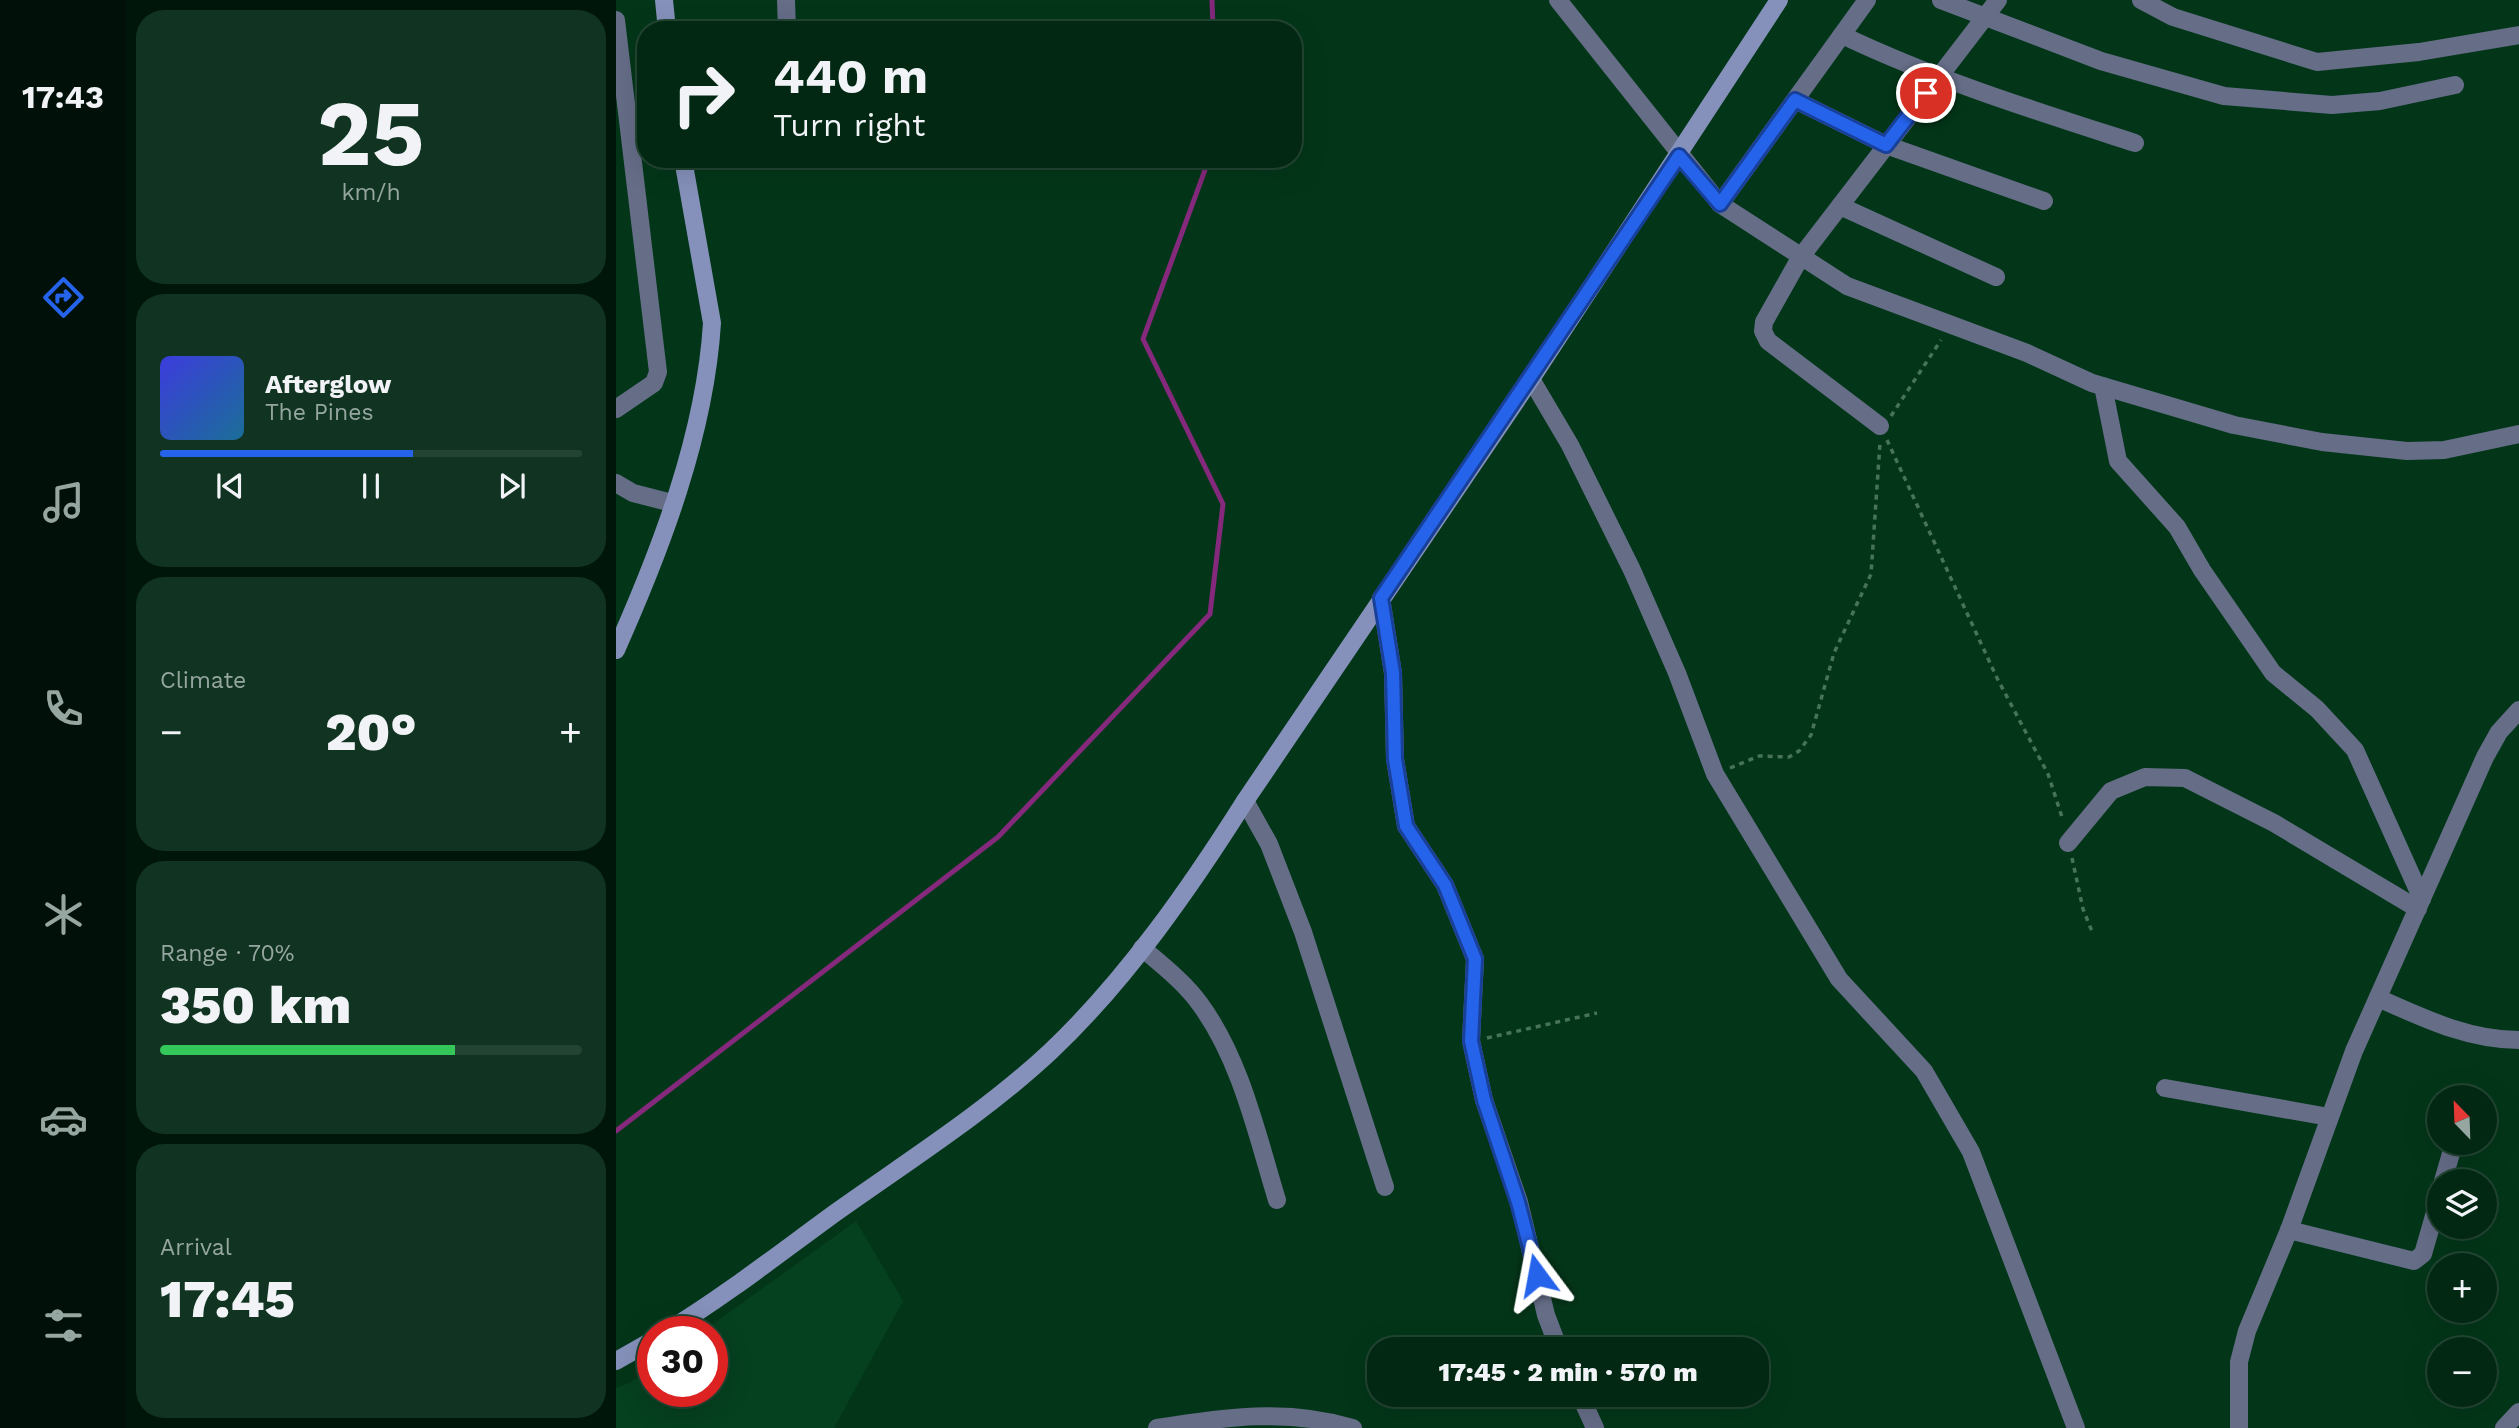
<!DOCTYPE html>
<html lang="en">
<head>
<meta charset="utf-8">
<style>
	:root { --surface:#022813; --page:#103421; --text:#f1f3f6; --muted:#96a6a0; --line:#234433; --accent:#2563eb }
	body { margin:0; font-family:"Work Sans",sans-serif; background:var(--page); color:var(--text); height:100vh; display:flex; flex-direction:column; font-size:26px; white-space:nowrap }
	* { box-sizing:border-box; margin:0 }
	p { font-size:23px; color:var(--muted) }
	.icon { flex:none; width:38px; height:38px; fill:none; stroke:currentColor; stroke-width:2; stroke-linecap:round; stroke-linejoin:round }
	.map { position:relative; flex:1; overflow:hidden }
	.panel { display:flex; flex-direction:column; gap:10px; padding:10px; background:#01160a; width:490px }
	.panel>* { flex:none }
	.banner { position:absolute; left:21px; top:21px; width:665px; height:147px; border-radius:28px; box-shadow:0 7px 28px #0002,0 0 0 2px var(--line); background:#022813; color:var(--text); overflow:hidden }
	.needle { width:46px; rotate:337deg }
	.buttons { position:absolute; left:1811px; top:1085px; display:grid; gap:14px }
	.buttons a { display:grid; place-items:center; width:70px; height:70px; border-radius:50%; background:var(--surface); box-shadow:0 7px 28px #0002,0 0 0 2px var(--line); font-size:35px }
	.speed { position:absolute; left:21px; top:1316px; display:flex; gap:14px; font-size:35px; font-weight:700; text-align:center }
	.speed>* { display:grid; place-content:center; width:91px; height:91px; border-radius:50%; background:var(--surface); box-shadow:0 7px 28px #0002,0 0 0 2px var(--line); line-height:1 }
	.speed .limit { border:10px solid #d22; background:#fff; color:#111 }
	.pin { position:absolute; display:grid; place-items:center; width:60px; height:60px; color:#fff; margin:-30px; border:4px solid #fff; border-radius:50%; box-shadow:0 2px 7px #0007 }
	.me { position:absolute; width:77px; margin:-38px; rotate:347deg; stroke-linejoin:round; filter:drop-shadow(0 0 5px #0008) }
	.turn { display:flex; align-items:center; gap:24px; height:147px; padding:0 21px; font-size:32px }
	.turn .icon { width:91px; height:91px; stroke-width:2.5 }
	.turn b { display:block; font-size:49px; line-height:60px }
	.big { font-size:52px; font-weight:800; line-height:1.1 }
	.panel .widget { flex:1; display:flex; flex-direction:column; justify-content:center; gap:10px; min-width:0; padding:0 24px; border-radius:28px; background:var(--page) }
	.panel .dial { align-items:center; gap:0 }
	.dial b { font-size:91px; line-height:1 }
	.song { display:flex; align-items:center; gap:21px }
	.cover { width:84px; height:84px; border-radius:10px; background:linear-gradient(135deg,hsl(240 70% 55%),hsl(200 70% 35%)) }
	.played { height:7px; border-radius:4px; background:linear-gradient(90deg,var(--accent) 60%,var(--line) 60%) }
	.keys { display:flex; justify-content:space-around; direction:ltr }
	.heat { display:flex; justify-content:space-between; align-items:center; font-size:38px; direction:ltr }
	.charge { height:10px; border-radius:5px; background:linear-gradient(90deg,#34c759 70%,var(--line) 0) }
	.trip { position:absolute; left:751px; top:1337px; width:402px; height:70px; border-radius:28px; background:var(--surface); box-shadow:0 7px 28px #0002,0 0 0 2px var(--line); font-weight:800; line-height:70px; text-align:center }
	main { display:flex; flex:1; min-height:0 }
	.menu { display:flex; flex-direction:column; width:126px; justify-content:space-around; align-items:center; background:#011008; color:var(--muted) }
	.menu .icon { width:49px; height:49px }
	.menu .active { color:var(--accent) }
	.menu b { font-size:32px; color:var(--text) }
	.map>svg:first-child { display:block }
</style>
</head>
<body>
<main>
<nav class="menu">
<b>17:43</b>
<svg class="icon active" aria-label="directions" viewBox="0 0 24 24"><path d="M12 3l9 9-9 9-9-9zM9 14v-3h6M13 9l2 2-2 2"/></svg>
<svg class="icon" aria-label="music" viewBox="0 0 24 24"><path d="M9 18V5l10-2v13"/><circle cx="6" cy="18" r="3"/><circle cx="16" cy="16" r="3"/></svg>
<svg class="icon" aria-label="phone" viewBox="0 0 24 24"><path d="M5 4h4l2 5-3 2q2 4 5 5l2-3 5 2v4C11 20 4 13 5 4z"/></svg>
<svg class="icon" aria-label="climate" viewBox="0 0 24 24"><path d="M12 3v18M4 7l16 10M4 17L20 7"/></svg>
<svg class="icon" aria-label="car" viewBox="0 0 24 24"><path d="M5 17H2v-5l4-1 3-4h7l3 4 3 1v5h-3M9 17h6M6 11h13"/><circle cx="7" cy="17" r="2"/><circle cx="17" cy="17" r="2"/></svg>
<svg class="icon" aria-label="filters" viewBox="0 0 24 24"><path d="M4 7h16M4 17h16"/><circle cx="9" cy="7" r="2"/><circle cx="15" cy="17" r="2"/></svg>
</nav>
<section class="panel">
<div class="widget dial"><b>25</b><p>km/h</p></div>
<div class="widget">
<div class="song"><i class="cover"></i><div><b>Afterglow</b><p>The Pines</p></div></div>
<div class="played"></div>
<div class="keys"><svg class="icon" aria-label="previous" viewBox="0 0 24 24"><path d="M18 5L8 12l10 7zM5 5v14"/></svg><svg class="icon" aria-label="pause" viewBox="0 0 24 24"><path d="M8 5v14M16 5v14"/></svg><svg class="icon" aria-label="next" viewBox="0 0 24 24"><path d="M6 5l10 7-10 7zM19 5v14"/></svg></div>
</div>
<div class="widget"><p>Climate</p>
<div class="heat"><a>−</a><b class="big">20°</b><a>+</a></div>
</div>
<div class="widget"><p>Range · 70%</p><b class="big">350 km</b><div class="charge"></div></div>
<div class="widget"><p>Arrival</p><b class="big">17:45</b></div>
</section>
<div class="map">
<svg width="1903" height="1428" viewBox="0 0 1903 1428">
	<rect width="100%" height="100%" fill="#033619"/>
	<polygon fill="#05401f" points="240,1221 287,1301 218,1428 0,1428 0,1388 13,1383 37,1367 37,1391 96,1391 96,1332 86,1332"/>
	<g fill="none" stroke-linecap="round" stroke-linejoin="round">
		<g stroke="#84297b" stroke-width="5">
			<polyline points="596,0 597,30"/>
			<polyline points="0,1131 382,837 594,614 607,504 527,339 593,159"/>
		</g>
		<g stroke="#477458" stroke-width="3.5" stroke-dasharray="5 5" stroke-linecap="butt">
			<polyline points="1275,416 1325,340"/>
			<polyline points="1271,440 1381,678 1432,774 1447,820"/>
			<polyline points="1114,768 1143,756 1173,757 1183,751 1195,735 1218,653 1255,574 1264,443"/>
			<polyline points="1456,858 1467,909 1477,934"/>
			<polyline points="871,1038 981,1013"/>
		</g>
		<g stroke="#656d87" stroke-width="18">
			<polyline points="170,0 171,30"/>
			<polyline points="942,0 1104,204 1231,286 1411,353 1476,383 1618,425 1706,442 1791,451 1828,450 1903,434"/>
			<polyline points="1325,0 1485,61 1608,96 1716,105 1764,101 1839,85"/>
			<polyline points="1525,0 1557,17 1701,62 1803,52 1903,35"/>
			<polyline points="0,20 42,372 38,383 0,409"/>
			<path d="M1226 35C1320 80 1420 111 1519 143"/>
			<polyline points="1179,100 1270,145 1428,201"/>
			<polyline points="1104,204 1251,0"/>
			<polyline points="1224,206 1380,277"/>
			<polyline points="915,379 954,445 1016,570 1061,673 1099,774 1223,979 1308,1071 1355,1152 1460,1428"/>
			<polyline points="1487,386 1502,461 1561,527 1586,570 1657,673 1701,709 1739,750 1806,899"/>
			<polyline points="1264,426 1152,341 1147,331 1148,322 1184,258 1382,0"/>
			<polyline points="0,483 17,493 56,503"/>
			<polyline points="765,598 777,673 779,759 790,826 829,885 859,959 855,1041 868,1100 903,1202 930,1315 943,1349"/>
			<polyline points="629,801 653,844 687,932 769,1187"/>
			<polyline points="1452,843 1495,791 1529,777 1569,778 1658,823 1802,909"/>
			<path d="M526 948C546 965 569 983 584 1004 625 1060 641 1135 661 1200"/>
			<path d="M1762 998C1807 1018 1852 1040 1903 1040"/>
			<polyline points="1549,1088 1713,1117"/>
			<polyline points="1827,1181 1838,1143"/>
			<polyline points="1673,1230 1798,1261 1807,1254 1824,1195"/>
			<polyline points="964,1395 979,1428"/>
			<path d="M541 1428C608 1417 671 1408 737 1428"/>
			<polyline points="1623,1428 1623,1362 1631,1331 1673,1230 1738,1051 1869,757 1883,732 1903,710"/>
			<polyline points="1888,1428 1903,1412"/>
		</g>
		<g stroke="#8591ba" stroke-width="18">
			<polyline points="48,0 51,30"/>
			<path d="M0 650C45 549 89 435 96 323L67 159"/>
			<path d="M50 1332C109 1296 164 1253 219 1213 292 1161 370 1112 435 1051 510 980 574 888 629 801L915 379 1163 0"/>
			<polyline points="0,1361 37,1340"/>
		</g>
	</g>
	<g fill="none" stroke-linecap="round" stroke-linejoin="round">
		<defs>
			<polyline id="route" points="921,1275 902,1202 868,1100 855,1041 859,959 829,885 790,826 779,759 777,673 765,598 1063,156 1104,204 1179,100 1270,145 1310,93"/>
		</defs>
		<use href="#route" stroke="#184099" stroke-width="18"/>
		<use href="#route" stroke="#2563eb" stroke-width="12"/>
	</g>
</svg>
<div class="buttons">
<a><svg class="needle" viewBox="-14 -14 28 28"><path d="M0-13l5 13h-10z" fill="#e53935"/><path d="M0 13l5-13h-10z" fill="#96a6a0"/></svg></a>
<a><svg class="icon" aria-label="layers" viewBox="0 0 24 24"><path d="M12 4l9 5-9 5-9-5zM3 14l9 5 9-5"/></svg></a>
<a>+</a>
<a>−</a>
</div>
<div class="speed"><div class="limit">30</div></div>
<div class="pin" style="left:1310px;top:93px;background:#d93025"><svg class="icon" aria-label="arrive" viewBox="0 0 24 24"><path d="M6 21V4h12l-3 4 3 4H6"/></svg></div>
<svg class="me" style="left:921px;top:1275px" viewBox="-20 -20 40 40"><path d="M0-17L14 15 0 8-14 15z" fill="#2563eb" stroke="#fff" stroke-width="4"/></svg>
<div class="trip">17:45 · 2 min · 570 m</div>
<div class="banner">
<div class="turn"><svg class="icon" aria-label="right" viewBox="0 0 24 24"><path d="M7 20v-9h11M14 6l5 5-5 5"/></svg><div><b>440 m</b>Turn right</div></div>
</div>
</div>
</main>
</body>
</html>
